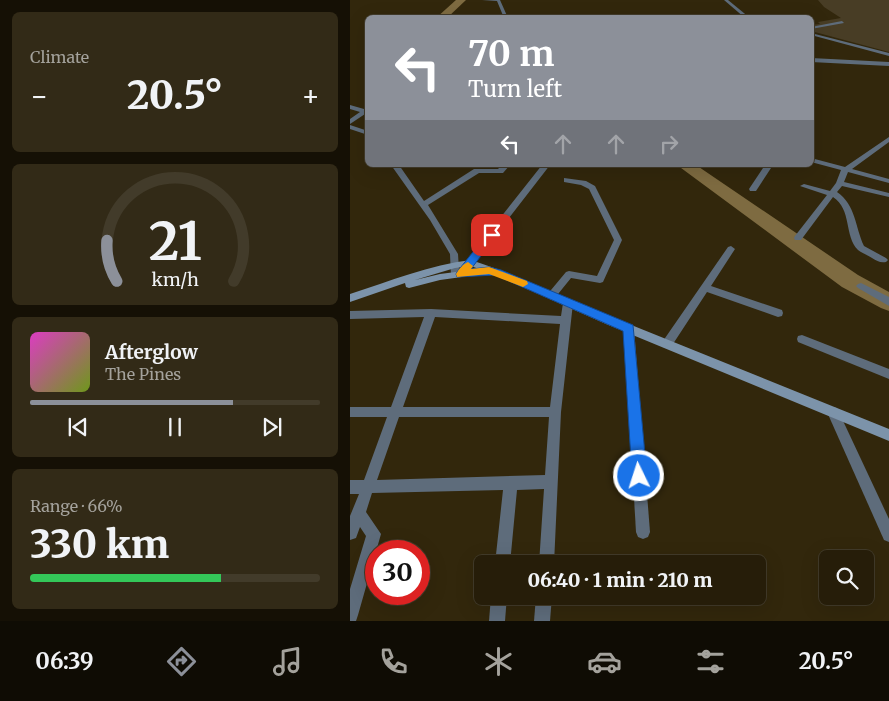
<!DOCTYPE html>
<html lang="en">
<head>
<meta charset="utf-8">
<style>
	:root { --surface:#261d09; --page:#322a17; --text:#f1f3f6; --muted:#a4a29c; --line:#423b2a; --accent:#8c9099 }
	body { margin:0; font-family:Merriweather,serif; background:var(--page); color:var(--text); height:100vh; display:flex; flex-direction:column; font-size:19px; white-space:nowrap }
	* { box-sizing:border-box; margin:0 }
	p { font-size:16px; color:var(--muted) }
	.icon { flex:none; width:28px; height:28px; fill:none; stroke:currentColor; stroke-width:2; stroke-linecap:round; stroke-linejoin:round }
	.map { position:relative; flex:1; overflow:hidden }
	.panel { display:flex; flex-direction:column; gap:12px; padding:12px; background:#151005; width:350px }
	.panel>* { flex:none }
	.banner { position:absolute; left:15px; top:15px; width:449px; height:152px; border-radius:8px; box-shadow:0 5px 20px #0002,0 0 0 1px var(--line); background:#8c9099; color:#fff; overflow:hidden }
	.fabs { position:absolute; left:469px; top:550px; display:grid; gap:10px }
	.fabs a { display:grid; place-items:center; width:55px; height:55px; border-radius:8px; background:var(--surface); box-shadow:0 5px 20px #0002,0 0 0 1px var(--line); font-size:25px }
	.speed { position:absolute; left:15px; top:540px; display:flex; gap:10px; font-size:25px; font-weight:700; text-align:center }
	.speed>* { display:grid; place-content:center; width:65px; height:65px; border-radius:50%; background:var(--surface); box-shadow:0 5px 20px #0002,0 0 0 1px var(--line); line-height:1 }
	.speed .limit { border:8px solid #d22; background:#fff; color:#111 }
	.pin { position:absolute; display:grid; place-items:center; width:42px; height:42px; color:#fff; margin:-21px; border-radius:10px; box-shadow:0 2px 8px #0006 }
	.me { position:absolute; width:55px; margin:-28px; rotate:356deg; stroke-linejoin:round; filter:drop-shadow(0 0 4px #0008) }
	.turn { display:flex; align-items:center; gap:18px; height:105px; padding:0 20px; font-size:22px }
	.turn .icon { width:65px; height:65px; stroke-width:2.5 }
	.turn b { display:block; font-size:35px; line-height:42px }
	.lanes { display:flex; align-items:center; height:48px; padding:0 20px; background:#0003; justify-content:center; gap:25px; direction:ltr }
	.lanes .off { opacity:.35 }
	.big { font-size:38px; font-weight:800; line-height:1.1 }
	.panel .card { flex:1; display:flex; flex-direction:column; justify-content:center; gap:8px; min-width:0; padding:0 18px; border-radius:8px; background:var(--page) }
	.panel .dial { align-items:center; gap:0 }
	.dial svg { height:130px; overflow:visible; fill:none; stroke:var(--line); stroke-width:7; stroke-linecap:round; text-anchor:middle }
	.dial text { fill:var(--text); stroke:none }
	.song { display:flex; align-items:center; gap:15px }
	.cover { width:60px; height:60px; border-radius:8px; background:linear-gradient(135deg,hsl(310 70% 55%),hsl(80 70% 35%)) }
	.played { height:5px; border-radius:2px; background:linear-gradient(90deg,var(--accent) 70%,var(--line) 70%) }
	.keys { display:flex; justify-content:space-around; direction:ltr }
	.heat { display:flex; justify-content:space-between; align-items:center; font-size:28px; direction:ltr }
	.charge { height:8px; border-radius:4px; background:linear-gradient(90deg,#34c759 66%,var(--line) 0) }
	.trip { position:absolute; left:124px; top:555px; width:292px; height:50px; border-radius:8px; background:var(--surface); box-shadow:0 5px 20px #0002,0 0 0 1px var(--line); font-weight:800; line-height:50px; text-align:center }
	.tab-bar { display:flex; height:80px; justify-content:space-around; align-items:center; background:#0f0c04; color:var(--muted) }
	.tab-bar .icon { width:35px; height:35px }
	.tab-bar .current { color:var(--accent) }
	.tab-bar b { font-size:22px; color:var(--text) }
	main { display:flex; flex:1; min-height:0 }
	.map>svg:first-child { display:block }
</style>
</head>
<body>
<main>
<section class="panel">
<div class="card"><p>Climate</p>
<div class="heat"><a>−</a><b class="big">20.5°</b><a>+</a></div>
</div>
<div class="card dial"><svg viewBox="0 0 100 80">
<path d="M14 69A42 42 0 1 1 86 69"/>
<path d="M14 69A42 42 0 0 1 8 44" stroke="#8c9099"/>
<text x="50" y="56" font-size="32" font-weight="700">21</text>
<text x="50" y="72" font-size="11">km/h</text>
</svg></div>
<div class="card">
<div class="song"><i class="cover"></i><div><b>Afterglow</b><p>The Pines</p></div></div>
<div class="played"></div>
<div class="keys"><svg class="icon" aria-label="previous" viewBox="0 0 24 24"><path d="M18 5L8 12l10 7zM5 5v14"/></svg><svg class="icon" aria-label="pause" viewBox="0 0 24 24"><path d="M8 5v14M16 5v14"/></svg><svg class="icon" aria-label="next" viewBox="0 0 24 24"><path d="M6 5l10 7-10 7zM19 5v14"/></svg></div>
</div>
<div class="card"><p>Range · 66%</p><b class="big">330 km</b><div class="charge"></div></div>
</section>
<div class="map">
<svg width="539" height="621" viewBox="0 0 539 621">
	<rect width="100%" height="100%" fill="#32270c"/>
	<polygon fill="#483d25" points="468,0 539,0 539,52 461,31 461,25 470,24 468,22 491,18 474,7"/>
	<g fill="none" stroke-linecap="round" stroke-linejoin="round">
		<g fill="#7e6b41" fill-rule="evenodd">
			<polygon points="106,0 116,0 97,18 86,18"/>
			<polygon points="327,165 346,165 508,275 539,292 539,311 531,308 492,287"/>
		</g>
		<g fill="#5e6c7b" fill-rule="evenodd">
			<polygon points="132,0 150,0 158,18 154,18 147,1"/>
			<polygon points="397,14 397,16 376,18"/>
			<polygon points="492,21 494,23 461,29 461,27"/>
			<polygon points="461,58 539,62 539,66 461,62"/>
			<polygon points="0,105 14,109 18,107 18,112 0,124 0,119 10,112 0,109"/>
			<polygon points="0,125 18,131 18,135 0,129"/>
			<path d="M539 137V142L502 169 539 179V183L498 172 494 182 539 193V197L492 186 487 192C506 205 505 227 514 246L536 258 538 260 536 262C530 263 527 261 522 258 518 255 511 253 508 250 494 236 502 209 483 197L451 240H445L444 238 445 236 477 195 450 186 454 184 480 191 486 183 491 170 461 162V158L495 167Z"/>
			<polygon points="41,165 49,165 74,201 124,169 148,169 152,165 160,165 153,173 129,173 78,205 108,254 109,270 192,165 200,165 114,276 101,276 100,254 80,220"/>
			<polygon points="415,165 423,165 406,191 400,191 399,189"/>
			<polygon points="214,178 236,181 245,186 272,240 253,282 250,283 221,278 204,299 201,300 196,296 216,272 219,271 247,276 264,240 239,189 231,185 214,182"/>
			<polygon points="381,246 385,249 361,286 432,310 433,313 432,316 428,317 357,292 321,347 317,348 313,347 312,344 313,341 378,247"/>
			<polygon points="511,283 539,297 539,306 508,288 506,286 508,284"/>
			<path d="M218 299 223 303 211 412 204 564H189L194 489 167 490 160 564H145L153 490 22 493 16 512 31 534 8 615 6 621H0V589L16 536 10 527 6 538 0 540V516L9 494H0V480H14L37 417H0V407H41L74 317 0 319V311L81 309 211 316 213 303ZM85 317 210 324 200 407H53ZM49 417H199L195 475 27 480Z"/>
			<polygon points="279,324 283,325 284,328 300,532 298,537 293,539 288,537 286,532 274,328 275,325"/>
			<polygon points="452,335 539,369 539,379 448,342 447,339 448,336"/>
			<polygon points="483,407 487,408 539,519 539,542 534,540 477,412 479,408"/>
			<polygon points="141,596 157,596 155,621 139,621"/>
			<polygon points="186,596 202,596 200,621 184,621"/>
		</g>
		<g fill="#5e6c7b" fill-rule="evenodd">
			<polygon points="374,0 378,0 400,18 395,18"/>
			<polygon points="461,33 539,53 539,56 461,35"/>
		</g>
		<path fill="#7c93aa" fill-rule="evenodd" d="M121 260 150 270 264 318 539 429V441L256 324 141 273 90 280 59 288 56 287 55 283 0 302V294C40 281 80 265 121 260ZM121 266 129 269 90 274 65 280 105 268Z"/>
	</g>
	<polygon fill="#1a73e8" stroke="#114b97" points="142,232 147,235 121,269 139,267 151,270 283,325 297,476 294,482 289,484 284,482 282,476 273,331 145,275 107,277 106,274 107,272 138,233"/>
	<path fill="#f59e0b" d="M118 262 123 266 121 269 139 267 177 281 178 284 173 287 139 274 107 277 106 274C109 269 113 264 118 262Z"/>
</svg>
<div class="fabs">
<a><svg class="icon" aria-label="search" viewBox="0 0 24 24"><circle cx="10" cy="10" r="6"/><path d="M15 15l6 6"/></svg></a>
</div>
<div class="speed"><div class="limit">30</div></div>
<div class="pin" style="left:142px;top:235px;background:#d93025"><svg class="icon" aria-label="arrive" viewBox="0 0 24 24"><path d="M6 21V4h12l-3 4 3 4H6"/></svg></div>
<svg class="me" style="left:289px;top:476px" viewBox="-20 -20 40 40"><circle r="17" fill="#1a73e8" stroke="#fff" stroke-width="3"/><path d="M0-11L8 9 0 5-8 9z" fill="#fff"/></svg>
<div class="trip">06:40 · 1 min · 210 m</div>
<div class="banner">
<div class="turn"><svg class="icon" aria-label="left" viewBox="0 0 24 24"><path d="M17 20v-9H6M10 6l-5 5 5 5"/></svg><div><b>70 m</b>Turn left</div></div>
<div class="lanes"><svg class="icon" aria-label="left" viewBox="0 0 24 24"><path d="M17 20v-9H6M10 6l-5 5 5 5"/></svg><svg class="icon off" aria-label="ahead" viewBox="0 0 24 24"><path d="M12 20V5M6 11l6-6 6 6"/></svg><svg class="icon off" aria-label="ahead" viewBox="0 0 24 24"><path d="M12 20V5M6 11l6-6 6 6"/></svg><svg class="icon off" aria-label="right" viewBox="0 0 24 24"><path d="M7 20v-9h11M14 6l5 5-5 5"/></svg></div>
</div>
</div>
</main>
<nav class="tab-bar">
<b>06:39</b>
<svg class="icon current" aria-label="directions" viewBox="0 0 24 24"><path d="M12 3l9 9-9 9-9-9zM9 14v-3h6M13 9l2 2-2 2"/></svg>
<svg class="icon" aria-label="music" viewBox="0 0 24 24"><path d="M9 18V5l10-2v13"/><circle cx="6" cy="18" r="3"/><circle cx="16" cy="16" r="3"/></svg>
<svg class="icon" aria-label="phone" viewBox="0 0 24 24"><path d="M5 4h4l2 5-3 2q2 4 5 5l2-3 5 2v4C11 20 4 13 5 4z"/></svg>
<svg class="icon" aria-label="climate" viewBox="0 0 24 24"><path d="M12 3v18M4 7l16 10M4 17L20 7"/></svg>
<svg class="icon" aria-label="car" viewBox="0 0 24 24"><path d="M5 17H2v-5l4-1 3-4h7l3 4 3 1v5h-3M9 17h6M6 11h13"/><circle cx="7" cy="17" r="2"/><circle cx="17" cy="17" r="2"/></svg>
<svg class="icon" aria-label="filters" viewBox="0 0 24 24"><path d="M4 7h16M4 17h16"/><circle cx="9" cy="7" r="2"/><circle cx="15" cy="17" r="2"/></svg>
<b>20.5°</b>
</nav>
</body>
</html>
